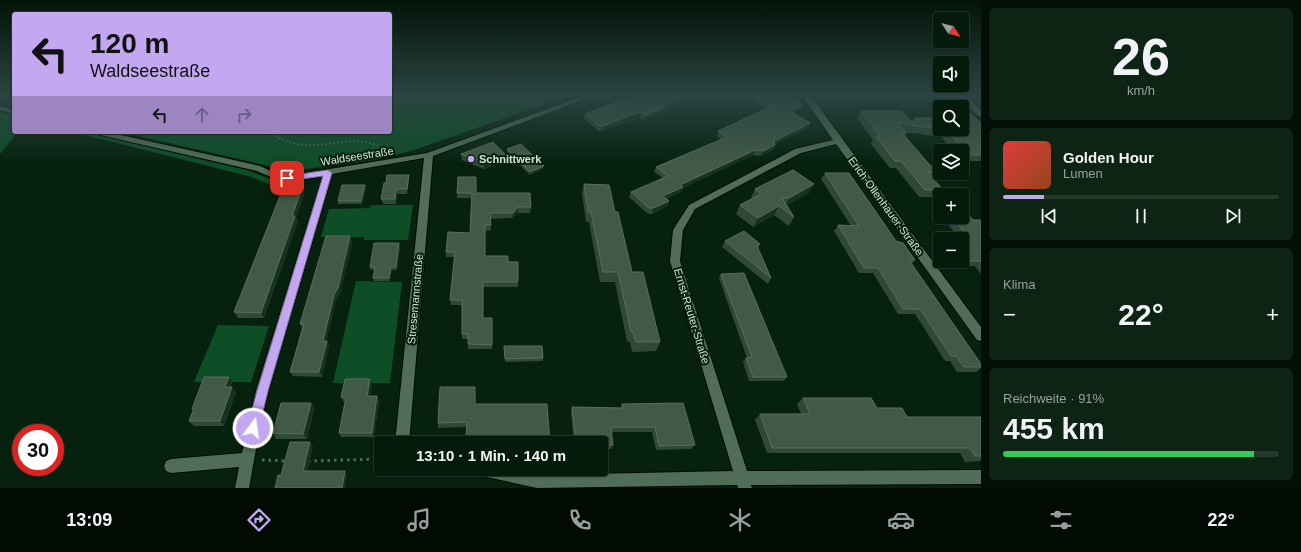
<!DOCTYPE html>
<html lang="de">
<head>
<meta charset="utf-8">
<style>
	:root { --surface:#041a0b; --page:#0d2314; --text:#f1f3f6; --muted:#97a19d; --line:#25382c; --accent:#c4a7f1 }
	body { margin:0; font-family:Arial,sans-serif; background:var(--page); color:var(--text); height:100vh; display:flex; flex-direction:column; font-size:15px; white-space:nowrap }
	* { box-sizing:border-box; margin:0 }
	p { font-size:13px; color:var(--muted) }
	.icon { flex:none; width:22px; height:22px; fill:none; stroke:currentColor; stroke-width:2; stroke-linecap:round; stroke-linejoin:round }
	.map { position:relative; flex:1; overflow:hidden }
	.drawer { display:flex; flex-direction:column; gap:8px; padding:8px; background:#020e06; width:320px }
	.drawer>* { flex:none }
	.hud { position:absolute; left:12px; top:12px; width:380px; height:122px; border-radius:4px; box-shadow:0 1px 3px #0004,0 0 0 1px var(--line); background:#c4a7f1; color:#111; overflow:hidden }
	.needle { width:26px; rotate:126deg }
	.fabs { position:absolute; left:933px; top:12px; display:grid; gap:8px }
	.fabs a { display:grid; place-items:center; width:36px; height:36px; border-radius:4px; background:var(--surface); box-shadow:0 1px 3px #0004,0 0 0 1px var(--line); font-size:20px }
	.speed { position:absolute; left:12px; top:424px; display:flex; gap:8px; font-size:20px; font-weight:700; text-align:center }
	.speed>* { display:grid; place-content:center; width:52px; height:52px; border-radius:50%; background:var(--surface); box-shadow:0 1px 3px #0004,0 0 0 1px var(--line); line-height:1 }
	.speed .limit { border:6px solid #d22; background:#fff; color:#111 }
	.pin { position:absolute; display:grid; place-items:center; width:34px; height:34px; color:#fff; margin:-17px; border-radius:8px; box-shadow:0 2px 6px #0006 }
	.me { position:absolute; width:44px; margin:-22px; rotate:14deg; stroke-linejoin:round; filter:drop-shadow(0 0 3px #0008) }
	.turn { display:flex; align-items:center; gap:14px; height:84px; padding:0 12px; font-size:18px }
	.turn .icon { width:52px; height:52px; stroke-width:2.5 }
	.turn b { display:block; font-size:28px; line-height:34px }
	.lanes { display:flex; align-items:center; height:38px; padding:0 12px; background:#0003; justify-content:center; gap:20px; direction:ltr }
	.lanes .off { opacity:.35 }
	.big { font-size:30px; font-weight:800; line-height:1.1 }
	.drawer .tile { flex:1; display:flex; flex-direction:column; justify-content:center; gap:6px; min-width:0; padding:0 14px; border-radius:6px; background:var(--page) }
	.drawer .dial { align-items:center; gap:0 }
	.dial b { font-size:52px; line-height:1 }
	.song { display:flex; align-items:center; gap:12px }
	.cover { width:48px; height:48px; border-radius:6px; background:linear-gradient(135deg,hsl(0 70% 55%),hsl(20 70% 35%)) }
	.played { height:4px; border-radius:2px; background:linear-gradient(90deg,var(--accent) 15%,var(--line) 15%) }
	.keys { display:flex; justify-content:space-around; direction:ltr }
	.heat { display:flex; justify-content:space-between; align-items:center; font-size:22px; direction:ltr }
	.charge { height:6px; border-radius:3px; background:linear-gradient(90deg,#34c759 91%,var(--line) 0) }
	.trip { position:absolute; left:374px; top:436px; width:234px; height:40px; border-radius:4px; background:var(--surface); box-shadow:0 1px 3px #0004,0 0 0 1px var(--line); font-weight:800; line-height:40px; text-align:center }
	.tab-bar { display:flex; height:64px; justify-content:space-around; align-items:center; background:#020a04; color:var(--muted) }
	.tab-bar .icon { width:28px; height:28px }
	.tab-bar .active { color:var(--accent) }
	.tab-bar b { font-size:18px; color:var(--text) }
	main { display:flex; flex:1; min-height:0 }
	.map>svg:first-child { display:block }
</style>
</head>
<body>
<main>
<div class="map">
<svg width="981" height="488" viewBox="0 0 981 488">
	<rect width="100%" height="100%" fill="#06220f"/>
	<g fill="#0e4e27">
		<polygon points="390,95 571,95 414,150 374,160 291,171 122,132 390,132"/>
		<polygon points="0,112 14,115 14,132 18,132 0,154"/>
		<polygon points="73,132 86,132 250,171 277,182 275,186 248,176"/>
		<polygon points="371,205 413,205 408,240 364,240 364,237 321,237 329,209 370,208"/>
		<polygon points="356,281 402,282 390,383 333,383"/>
		<polygon points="218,325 269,326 251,382 194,382"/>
	</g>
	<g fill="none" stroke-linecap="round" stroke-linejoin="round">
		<defs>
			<g id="street">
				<path d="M586 95H596L433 156 409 443H395L424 158 332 174 268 391 260 427 249 488H235L239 467 171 473 166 471 164 466 166 461 171 459 242 453 256 391 323 176C292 181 287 185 257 171L96 134 92 132H107L260 166 279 175 287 176 427 153Z"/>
				<polygon points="802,95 810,95 981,327 981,341 977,340 836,144 801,153 695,209 683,230 680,261 747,471 981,470 981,484 751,485 752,488 738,488 737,485 537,488 473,474 471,469 512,469 542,475 733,471 670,261 673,230 689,205 795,149 833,140"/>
				<polygon points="957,95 965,95 981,110 981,116 978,116"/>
				<polygon points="0,106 14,110 14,114 0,110"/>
			</g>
		</defs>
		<use href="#street" stroke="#000a00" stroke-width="2"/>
		<path stroke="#516958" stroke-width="2" stroke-dasharray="1.5 2.5" stroke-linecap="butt" d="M268 132C282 141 299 146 315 145 340 144 367 134 387 152"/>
		<g stroke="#516958" stroke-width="3" stroke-dasharray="2.5 4" stroke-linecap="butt">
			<polyline points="262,460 287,461"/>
			<polyline points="308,461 381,459"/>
		</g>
		<use href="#street" fill="#506d57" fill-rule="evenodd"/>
	</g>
	<g fill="#2f4936">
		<polygon points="754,95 801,110 794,113 808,128 775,144 773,150 760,156 753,155 683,188 681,192 666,199 669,201 667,206 652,214 648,214 629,197 631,192 663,178 654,172 656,167 721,139 717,136 718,131 766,109 752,100"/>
		<polygon points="665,108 664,112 644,120 640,118 629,121 600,132 584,119 585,114"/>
		<polygon points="861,111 912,122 915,118 981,123 981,161 964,161 962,160 962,151 954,151 941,137 905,132 906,133 905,136 936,172 932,177 943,190 938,197 919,197 896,168 890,168 871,144 873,140 857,118"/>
		<polygon points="507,149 543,169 530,175 507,152"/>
		<polygon points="461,154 505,154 505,161 484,169 462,160"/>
		<polygon points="825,173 915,260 912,264 981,364 981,368 976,372 957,372 950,361 945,361 915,314 898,314 873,273 859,273 834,231 838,225 851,226 821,179"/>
		<polygon points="409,180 407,194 397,194 396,204 383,204 381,199"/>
		<polygon points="476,182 476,193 531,207 530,213 518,213 512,218 490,219 491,230 485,231 485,256 508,262 518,282 518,287 483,287 483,318 492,318 492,349 468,349 468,339 462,339 462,305 451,305 450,300 454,257 446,257 446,252 470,233 471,198 457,198 457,193"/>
		<polygon points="584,184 615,212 632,272 660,342 656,351 632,352 630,342 627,342 615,282 600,282 589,222 586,222 582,194"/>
		<polygon points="303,186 305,192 296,217 298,221 264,318 238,318 234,312"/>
		<polygon points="366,188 362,204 338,204 338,201"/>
		<polygon points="755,189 809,193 787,205 794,217 789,226 774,215 753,227 736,214 740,205 752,199 751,198"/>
		<polygon points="940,203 940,214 935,208"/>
		<polygon points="942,217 962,217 973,220 981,220 981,274 975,266 953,266 949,261 962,261 962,239 940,239 940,249 935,242 940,237 958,237"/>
		<polygon points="725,241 760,244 758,248 771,278 768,284 722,247"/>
		<polygon points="352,242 340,294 336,300 326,341 329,346 322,377 293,376 290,372 302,328 300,324"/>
		<polygon points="400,246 397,270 392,270 390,281 374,281 373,278 375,270 371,270 370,267"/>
		<polygon points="721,274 787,377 784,381 749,381 743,362 746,358 747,358 719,278"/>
		<polygon points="504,349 543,358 543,361 505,362"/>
		<polygon points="232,382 231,387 236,392 224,426 194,426 189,421 193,410 192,409"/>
		<polygon points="372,384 370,396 377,396 379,401 374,437 341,437 339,433 345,401 343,401 341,397"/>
		<polygon points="475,392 475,404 547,404 487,442 467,442 466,427 438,428 438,423"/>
		<polygon points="803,398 877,408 907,417 981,417 981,461 965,462 960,453 767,453 755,420 760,414 801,414 797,404"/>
		<polygon points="311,403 314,409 307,439 276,439 273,433"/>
		<polygon points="622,404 695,445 691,449 656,450 652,432 611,432 613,445 611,449 601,449 601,443 574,443 571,412 572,407 621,408"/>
	</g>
	<g fill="#17331f">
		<polygon points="686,95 697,95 665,108 664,112 644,120 645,115 666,103"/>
		<polygon points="803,105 801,110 788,116 790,111"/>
		<polygon points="641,112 640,118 629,121 600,132 601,127 631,115"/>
		<polygon points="810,123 808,128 772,146 774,141"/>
		<polygon points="775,145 773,150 760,156 763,151"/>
		<polygon points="755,150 753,155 683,188 681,192 661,202 663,196 680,185"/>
		<polygon points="505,154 505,161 484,169 484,163"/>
		<polygon points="544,166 543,169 530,175 530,172"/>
		<polygon points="409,175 409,180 407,194 407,189"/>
		<polygon points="814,184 809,193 784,207 789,198"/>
		<polygon points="365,185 366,188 362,204 361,201"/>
		<polygon points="303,186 305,192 296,217 298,221 264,318 261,313 292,216"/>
		<polygon points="396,189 397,194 396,204 395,199"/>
		<polygon points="669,201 667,206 652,214 653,208"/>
		<polygon points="779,206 774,215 753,227 758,218"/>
		<polygon points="518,207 518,213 512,218 513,213"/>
		<polygon points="350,236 352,242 340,294 336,300 325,346 323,341 334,295"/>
		<polygon points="399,243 400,246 397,270 396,267"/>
		<polygon points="391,267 392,270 390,281 389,278"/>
		<polygon points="327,341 329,346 322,377 319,372"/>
		<polygon points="229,377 232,382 229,392 225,387"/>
		<polygon points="370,379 372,384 369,401 367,396"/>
		<polygon points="232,387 236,392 224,426 220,421"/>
		<polygon points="377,396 379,401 374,437 372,433"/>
		<polygon points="311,403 314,409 307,439 303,434"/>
		<polygon points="310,442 313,446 307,475 303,471"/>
		<polygon points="345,471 347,475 345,488 342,488"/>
	</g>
	<g fill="#415a47" stroke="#586f5d">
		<polygon points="634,95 686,95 666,103 662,105 665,107 645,115 641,112 631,115 601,127 585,114"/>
		<polygon points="754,95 785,95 803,105 790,111 810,123 774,141 775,145 763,151 755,150 680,185 683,187 663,196 669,201 653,208 649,208 631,192 668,176 656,167 727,137 718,131 772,106"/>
		<polygon points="962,110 967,110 981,123 981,155 969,155 946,130 898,123 906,133 902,133 936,172 928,172 943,190 925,190 901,161 895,161 876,137 880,137 861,111 902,111 914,124 915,118 940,118 940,129 962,129"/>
		<polygon points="493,142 505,154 484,163 461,154"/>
		<polygon points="521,144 544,166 530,172 507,149"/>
		<polygon points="793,170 814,184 789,198 782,198 794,217 779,206 758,218 740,205 761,194 755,189"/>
		<polygon points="825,173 849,173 896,241 903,243 915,260 909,260 981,364 981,367 964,367 956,356 951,356 920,309 903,309 878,268 864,268 838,225 859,226"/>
		<polygon points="387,175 409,175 407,189 396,189 395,199 381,199 384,183 386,183"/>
		<polygon points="458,177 476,177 476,193 530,193 531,207 518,207 513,213 490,213 491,225 485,225 485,256 508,256 508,262 518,262 518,282 483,282 483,318 492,318 492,345 468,344 468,334 462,334 462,300 450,300 455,252 446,252 448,232 470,233 472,193 457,193"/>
		<polygon points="584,184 609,185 615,212 618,212 632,272 643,272 660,342 636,342 633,332 631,332 618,272 603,272 591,212 588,212"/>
		<polygon points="342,185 365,185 361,201 338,201"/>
		<polygon points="284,186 303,186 292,216 295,216 261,313 234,312"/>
		<polygon points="962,207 973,220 981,220 981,262 980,261 962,261 962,239 941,239 940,237 968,237 952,217 962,217"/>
		<polygon points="744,231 760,244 757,246 771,278 725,241"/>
		<polygon points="326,236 350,236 338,288 334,295 323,341 327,341 319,372 290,372 304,324 300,324"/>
		<polygon points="374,243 399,243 396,267 391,267 389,278 373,278 375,267 370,267"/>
		<polygon points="744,273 787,377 753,377 746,358 752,357 721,274"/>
		<polygon points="504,346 542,346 543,358 505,359"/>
		<polygon points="204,377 229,377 225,387 232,387 220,421 189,421 194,408 192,409"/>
		<polygon points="345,379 370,379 367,396 377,396 372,433 339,433 346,397 341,397"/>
		<polygon points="440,387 475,387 475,404 547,404 550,443 487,443 487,437 466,437 467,422 438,423"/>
		<polygon points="803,398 871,398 877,408 902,408 907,417 981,417 981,456 975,456 970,448 772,448 760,414 810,414"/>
		<polygon points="281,403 311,403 303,434 273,433"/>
		<polygon points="683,403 695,445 659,446 655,427 611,427 613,445 601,445 601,443 576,443 572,407 623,408 622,404"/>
		<polygon points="290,442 310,442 303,471 345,471 342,488 275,488 278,475 281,475"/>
	</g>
	<linearGradient id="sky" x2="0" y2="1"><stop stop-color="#031308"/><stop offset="0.58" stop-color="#2a4442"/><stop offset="1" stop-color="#2a4442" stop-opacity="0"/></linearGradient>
	<rect width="981" height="163" fill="url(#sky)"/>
	<polygon fill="#c4a7f1" stroke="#7f6d9d" points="328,170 332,173 268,391 259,428 258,432 253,433 249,432 247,428 257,391 323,176 287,181 283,178 287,176"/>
	<circle fill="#c4a7f1" stroke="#06220f" stroke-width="1.5" cx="471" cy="159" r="4"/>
	<g text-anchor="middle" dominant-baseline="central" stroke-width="4" stroke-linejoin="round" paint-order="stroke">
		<g font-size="11" fill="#d2e2d5" stroke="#06220f">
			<text transform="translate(357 156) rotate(-9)">Waldseestraße</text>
			<text transform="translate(886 206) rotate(54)">Erich-Ollenhauer-Straße</text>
			<text transform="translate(415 299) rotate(-85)">Stresemannstraße</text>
			<text transform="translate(692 316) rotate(73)">Ernst-Reuter-Straße</text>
		</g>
		<g font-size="11" font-weight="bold" fill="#d2e2d5" stroke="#06220f" text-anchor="start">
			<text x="479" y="159">Schnittwerk</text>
		</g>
	</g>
</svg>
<div class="fabs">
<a><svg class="needle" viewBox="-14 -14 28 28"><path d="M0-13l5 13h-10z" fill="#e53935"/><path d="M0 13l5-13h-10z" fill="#97a19d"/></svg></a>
<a><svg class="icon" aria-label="sound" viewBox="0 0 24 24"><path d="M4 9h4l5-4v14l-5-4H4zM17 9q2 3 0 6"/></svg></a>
<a><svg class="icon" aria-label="search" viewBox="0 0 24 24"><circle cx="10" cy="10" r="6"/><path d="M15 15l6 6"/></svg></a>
<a><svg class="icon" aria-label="layers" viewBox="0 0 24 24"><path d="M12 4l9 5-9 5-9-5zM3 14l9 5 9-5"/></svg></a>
<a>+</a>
<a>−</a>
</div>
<div class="speed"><div class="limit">30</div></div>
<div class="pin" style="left:287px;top:178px;background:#d93025"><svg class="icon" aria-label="arrive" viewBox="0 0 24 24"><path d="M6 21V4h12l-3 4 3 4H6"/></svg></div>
<svg class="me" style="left:253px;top:428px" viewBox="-20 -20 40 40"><circle r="17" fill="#c4a7f1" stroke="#fff" stroke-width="3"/><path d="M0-11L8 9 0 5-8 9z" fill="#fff"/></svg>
<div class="trip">13:10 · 1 Min. · 140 m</div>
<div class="hud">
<div class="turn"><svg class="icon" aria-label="left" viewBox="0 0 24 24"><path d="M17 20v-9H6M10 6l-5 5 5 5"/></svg><div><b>120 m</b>Waldseestraße</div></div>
<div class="lanes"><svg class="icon" aria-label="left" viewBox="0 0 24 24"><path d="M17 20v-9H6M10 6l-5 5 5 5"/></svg><svg class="icon off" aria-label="ahead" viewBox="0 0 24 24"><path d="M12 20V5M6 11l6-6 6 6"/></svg><svg class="icon off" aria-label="right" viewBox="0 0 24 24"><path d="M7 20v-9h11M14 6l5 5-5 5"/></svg></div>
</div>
</div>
<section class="drawer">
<div class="tile dial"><b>26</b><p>km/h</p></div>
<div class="tile">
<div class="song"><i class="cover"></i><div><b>Golden Hour</b><p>Lumen</p></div></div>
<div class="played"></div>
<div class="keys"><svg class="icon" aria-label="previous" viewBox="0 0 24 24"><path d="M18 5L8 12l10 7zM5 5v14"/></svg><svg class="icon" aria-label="pause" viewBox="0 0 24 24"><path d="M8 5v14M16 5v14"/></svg><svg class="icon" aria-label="next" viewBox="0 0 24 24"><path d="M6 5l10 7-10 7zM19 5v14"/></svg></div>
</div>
<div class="tile"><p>Klima</p>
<div class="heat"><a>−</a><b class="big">22°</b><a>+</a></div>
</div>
<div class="tile"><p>Reichweite · 91%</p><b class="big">455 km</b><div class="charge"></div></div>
</section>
</main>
<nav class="tab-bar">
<b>13:09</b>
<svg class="icon active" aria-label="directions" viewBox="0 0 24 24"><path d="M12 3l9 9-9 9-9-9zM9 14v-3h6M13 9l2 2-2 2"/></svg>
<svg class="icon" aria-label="music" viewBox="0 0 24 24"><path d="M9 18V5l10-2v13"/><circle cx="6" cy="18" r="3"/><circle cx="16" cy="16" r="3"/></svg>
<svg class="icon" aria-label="phone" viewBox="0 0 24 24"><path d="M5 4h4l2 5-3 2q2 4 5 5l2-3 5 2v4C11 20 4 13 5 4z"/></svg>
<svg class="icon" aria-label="climate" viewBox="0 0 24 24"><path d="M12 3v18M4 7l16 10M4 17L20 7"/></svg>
<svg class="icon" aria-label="car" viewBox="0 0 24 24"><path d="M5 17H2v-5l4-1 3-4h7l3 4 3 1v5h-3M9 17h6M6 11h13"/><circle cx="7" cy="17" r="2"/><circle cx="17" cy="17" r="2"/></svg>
<svg class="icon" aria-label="filters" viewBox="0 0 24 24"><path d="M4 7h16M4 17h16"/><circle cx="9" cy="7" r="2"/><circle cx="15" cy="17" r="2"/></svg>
<b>22°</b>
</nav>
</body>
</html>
